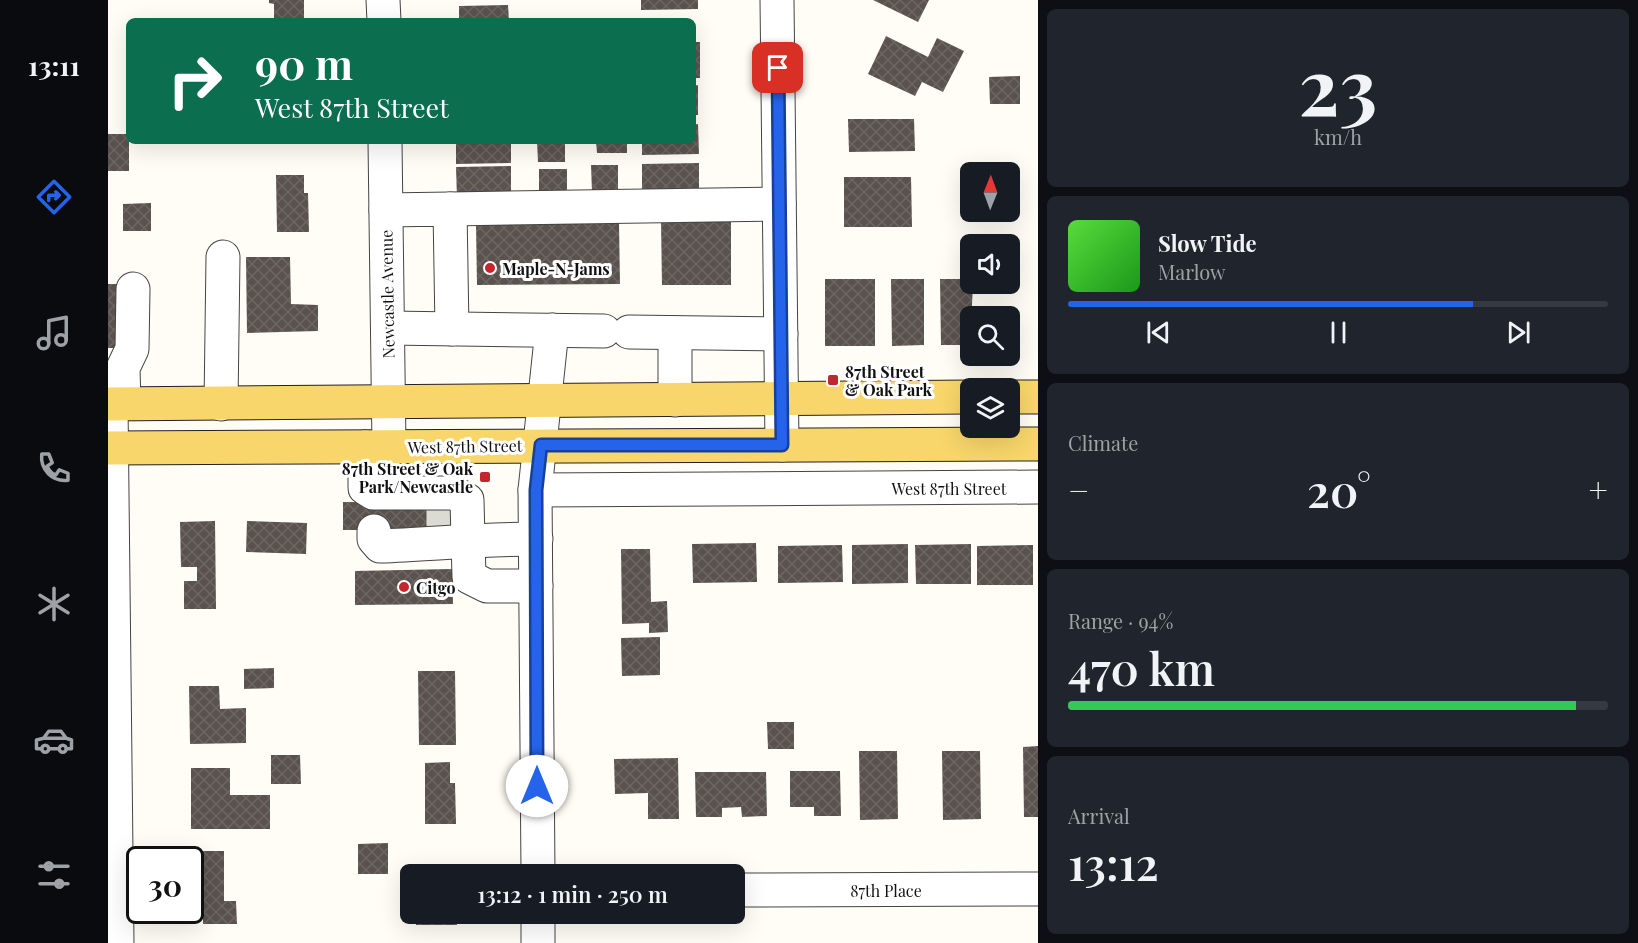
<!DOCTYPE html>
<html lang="en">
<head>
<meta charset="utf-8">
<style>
	:root { --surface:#171b24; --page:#20242c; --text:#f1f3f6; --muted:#9ea1a6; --line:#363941; --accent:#2563eb }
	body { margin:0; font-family:"Playfair Display",serif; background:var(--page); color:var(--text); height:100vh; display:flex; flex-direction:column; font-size:22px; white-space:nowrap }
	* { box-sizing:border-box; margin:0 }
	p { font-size:20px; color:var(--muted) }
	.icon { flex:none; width:33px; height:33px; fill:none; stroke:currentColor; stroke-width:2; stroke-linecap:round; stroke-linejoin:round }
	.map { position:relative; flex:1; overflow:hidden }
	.sheet { display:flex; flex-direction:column; gap:9px; padding:9px; background:#0d0f14; width:600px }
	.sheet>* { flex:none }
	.hud { position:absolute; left:18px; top:18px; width:570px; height:126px; border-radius:9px; box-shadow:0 6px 24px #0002; background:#0b6e4f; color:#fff; overflow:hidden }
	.needle { width:39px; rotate:1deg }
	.tools { position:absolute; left:852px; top:162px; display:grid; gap:12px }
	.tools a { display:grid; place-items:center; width:60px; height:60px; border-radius:9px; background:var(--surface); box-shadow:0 6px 24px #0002; font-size:30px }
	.speed { position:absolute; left:18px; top:846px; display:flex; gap:12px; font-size:30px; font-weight:700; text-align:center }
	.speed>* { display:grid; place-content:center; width:78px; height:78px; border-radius:50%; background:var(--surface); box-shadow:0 6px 24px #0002; line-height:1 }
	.speed .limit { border:3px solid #111; border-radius:9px; background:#fff; color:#111 }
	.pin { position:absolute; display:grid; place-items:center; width:51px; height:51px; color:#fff; margin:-26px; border-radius:12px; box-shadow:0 3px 9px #0006 }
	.me { position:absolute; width:66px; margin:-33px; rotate:0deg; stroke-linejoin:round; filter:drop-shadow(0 0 4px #0008) }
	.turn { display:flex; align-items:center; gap:21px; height:126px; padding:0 30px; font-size:27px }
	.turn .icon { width:78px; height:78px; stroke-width:2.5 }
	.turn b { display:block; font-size:42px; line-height:51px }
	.big { font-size:45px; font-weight:600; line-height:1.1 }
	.sheet .card { flex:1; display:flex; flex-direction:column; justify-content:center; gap:9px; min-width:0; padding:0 21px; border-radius:9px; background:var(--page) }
	.sheet .dial { align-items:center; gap:0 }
	.dial b { font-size:78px; line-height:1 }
	.song { display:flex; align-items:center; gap:18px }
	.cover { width:72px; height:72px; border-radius:9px; background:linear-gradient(135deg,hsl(110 70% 55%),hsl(120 70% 35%)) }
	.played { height:6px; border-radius:3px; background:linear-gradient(90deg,var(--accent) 75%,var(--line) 75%) }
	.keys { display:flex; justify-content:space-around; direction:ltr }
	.heat { display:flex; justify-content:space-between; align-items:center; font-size:33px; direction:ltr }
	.charge { height:9px; border-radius:4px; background:linear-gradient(90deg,#34c759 94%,var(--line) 0) }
	.trip { position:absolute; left:292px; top:864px; width:345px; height:60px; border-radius:9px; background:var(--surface); box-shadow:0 6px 24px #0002; font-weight:600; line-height:60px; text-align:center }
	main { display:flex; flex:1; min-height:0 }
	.dock { display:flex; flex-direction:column; width:108px; justify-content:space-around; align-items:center; background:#090b0e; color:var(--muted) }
	.dock .icon { width:42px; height:42px }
	.dock .selected { color:var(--accent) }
	.dock b { font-size:27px; color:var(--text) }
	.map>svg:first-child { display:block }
</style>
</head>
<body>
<main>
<nav class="dock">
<b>13:11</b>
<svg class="icon selected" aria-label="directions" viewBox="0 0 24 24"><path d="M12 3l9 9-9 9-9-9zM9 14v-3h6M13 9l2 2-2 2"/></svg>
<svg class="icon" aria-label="music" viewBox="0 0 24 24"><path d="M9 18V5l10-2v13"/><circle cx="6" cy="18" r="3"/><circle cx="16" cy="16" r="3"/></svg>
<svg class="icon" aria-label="phone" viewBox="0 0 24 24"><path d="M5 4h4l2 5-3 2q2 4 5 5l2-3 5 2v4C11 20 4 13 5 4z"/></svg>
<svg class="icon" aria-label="climate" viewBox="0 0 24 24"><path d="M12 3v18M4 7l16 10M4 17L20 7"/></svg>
<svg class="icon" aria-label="car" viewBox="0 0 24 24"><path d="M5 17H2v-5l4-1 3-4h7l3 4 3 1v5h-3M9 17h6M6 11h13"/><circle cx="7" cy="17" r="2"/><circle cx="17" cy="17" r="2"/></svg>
<svg class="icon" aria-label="filters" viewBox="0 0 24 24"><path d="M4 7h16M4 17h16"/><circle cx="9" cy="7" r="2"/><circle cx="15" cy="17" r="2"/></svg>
</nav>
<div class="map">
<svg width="930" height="943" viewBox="0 0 930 943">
	<defs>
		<pattern id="building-cross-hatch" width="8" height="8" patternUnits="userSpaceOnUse" patternTransform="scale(1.5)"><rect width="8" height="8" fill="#5a524d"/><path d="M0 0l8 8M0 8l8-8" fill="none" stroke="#6d6662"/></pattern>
	</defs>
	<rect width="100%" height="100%" fill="#fffdf5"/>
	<g fill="url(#building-cross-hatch)">
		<polygon points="161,0 196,0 196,18 199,21 166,21 166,4 161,3"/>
		<polygon points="533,0 590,0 590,9 533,10"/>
		<polygon points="765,0 821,0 810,22"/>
		<polygon points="400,5 401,21 351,21 351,6"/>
		<polygon points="778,36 820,57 829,38 856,51 835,92 814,82 807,96 760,74"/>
		<rect x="585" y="42" width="7" height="36"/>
		<polygon points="912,76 912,104 882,104 881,77"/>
		<polygon points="590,85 590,115 585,115 585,86"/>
		<polygon points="740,119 806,119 807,151 741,152"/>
		<polygon points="590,124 591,154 534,155 534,141 585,141 585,125"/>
		<rect x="0" y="134" width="21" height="37"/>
		<polygon points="348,141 403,141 403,163 348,164"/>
		<polygon points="429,141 457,141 457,162 430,162"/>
		<polygon points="488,141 519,141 519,153 489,153"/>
		<polygon points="591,163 591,193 534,194 534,164"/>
		<polygon points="483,165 510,165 510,192 484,192"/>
		<polygon points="403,166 403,198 349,199 348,167"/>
		<rect x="431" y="169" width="28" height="28"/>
		<polygon points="168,175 196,175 196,193 200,193 201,232 169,232"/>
		<polygon points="736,177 803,177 804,227 736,227"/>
		<polygon points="43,203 43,231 15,231 15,204"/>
		<polygon points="553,220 623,220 623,285 554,285"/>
		<polygon points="511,223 512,284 369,285 368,224"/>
		<polygon points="138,257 182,257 183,304 210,305 210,331 139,333"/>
		<rect x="717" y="279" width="50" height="67"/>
		<polygon points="783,279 816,279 816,345 784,346"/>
		<polygon points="832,279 862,279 862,284 865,284 862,345 833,345"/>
		<polygon points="0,284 14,284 15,348 0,348"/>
		<polygon points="235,502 351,503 351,530 235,530"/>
		<polygon points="107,521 108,609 76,609 76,581 89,581 89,567 73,567 72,522"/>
		<polygon points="139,521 199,523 198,554 138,552"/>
		<polygon points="648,543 649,582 585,583 584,544"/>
		<polygon points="800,544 800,583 744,584 744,545"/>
		<polygon points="863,544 863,584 808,584 807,545"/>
		<polygon points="734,545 735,582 670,583 670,546"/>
		<polygon points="925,545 925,585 869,585 869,546"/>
		<polygon points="513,549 542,549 543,602 559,601 560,632 541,633 541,623 514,624"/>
		<polygon points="344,569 345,604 247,605 247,571"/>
		<polygon points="552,637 552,675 514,676 513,638"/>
		<polygon points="166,668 166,688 136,689 136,669"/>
		<polygon points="310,671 347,671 348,745 311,745"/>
		<polygon points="81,686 111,686 112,709 138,708 138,743 82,744"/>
		<polygon points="659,722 686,722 686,749 660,749"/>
		<polygon points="930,746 930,817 916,817 915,747"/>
		<polygon points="751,751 789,751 790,819 752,820"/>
		<polygon points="834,751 872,751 873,819 835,820"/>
		<polygon points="163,755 192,755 193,784 163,784"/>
		<polygon points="570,758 571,819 540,819 540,793 507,794 506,759"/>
		<polygon points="342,762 342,783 347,783 348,824 317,824 317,763"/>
		<polygon points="83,768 122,768 122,795 162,795 162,829 83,829"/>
		<polygon points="682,771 732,771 733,816 706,816 706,807 682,807"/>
		<polygon points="587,772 658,772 659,816 634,817 633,807 614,808 614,817 588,817"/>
		<polygon points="280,843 280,874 250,874 250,844"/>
		<polygon points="81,851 116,851 116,901 128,901 129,924 95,924 95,906 82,906"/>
		<polygon points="344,864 344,874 307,874 307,865"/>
		<rect x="308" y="914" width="41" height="11"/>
	</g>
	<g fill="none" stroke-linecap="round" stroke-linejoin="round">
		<polyline stroke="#dbdad3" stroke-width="33" stroke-dasharray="33 16" stroke-linecap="butt" points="335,531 335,501"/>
		<defs>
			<g id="minor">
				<polyline points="275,0 276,21"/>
				<polyline points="669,0 674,445"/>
				<polyline points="277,141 281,447"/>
				<polyline points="342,209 671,204"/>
				<polyline points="278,210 342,209 344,329"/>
				<polyline points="280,328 496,331"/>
				<polyline points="521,332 673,334"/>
				<polyline points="567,333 567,400"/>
				<polyline points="3,404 9,943"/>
				<polyline points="16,404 15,368 24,349 25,289"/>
				<polyline points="113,404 115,257"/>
				<polyline points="257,447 257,488 265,493 346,493 359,500 361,577 379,586 428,586"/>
				<polyline points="427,490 930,487"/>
				<path d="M266 531V539L272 546C324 544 375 539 428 539"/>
				<polyline points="430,874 427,490 444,330"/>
				<polyline points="627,890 930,889"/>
				<polyline points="430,914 430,943"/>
			</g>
			<g id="major">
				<polyline points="902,397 930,397"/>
				<polyline points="0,404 862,397"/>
				<polyline points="0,448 930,444"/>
			</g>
		</defs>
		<use href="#minor" stroke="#444" stroke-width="35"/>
		<use href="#major" stroke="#222" stroke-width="35"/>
		<use href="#minor" stroke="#fff" stroke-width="33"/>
		<use href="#major" stroke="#f9d66b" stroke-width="33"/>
	</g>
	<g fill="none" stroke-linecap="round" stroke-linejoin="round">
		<defs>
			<polyline id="route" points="429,786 428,490 433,445 674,445 670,68"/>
		</defs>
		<use href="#route" stroke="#184099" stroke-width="15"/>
		<use href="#route" stroke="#2563eb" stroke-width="10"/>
	</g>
	<g fill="#c4262e" stroke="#fff" stroke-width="2">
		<circle cx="382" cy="268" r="6"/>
		<rect x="719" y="374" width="12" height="12" rx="3"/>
		<rect x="371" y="471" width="12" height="12" rx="3"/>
		<circle cx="296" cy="587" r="6"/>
	</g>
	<g text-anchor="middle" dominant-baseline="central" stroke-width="6" stroke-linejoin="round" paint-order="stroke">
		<g font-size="16" font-weight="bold" fill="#111" stroke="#fff" text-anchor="start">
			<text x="394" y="268">Maple-N-Jams</text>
			<text x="737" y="371">87th Street<tspan x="737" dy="18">&amp; Oak Park</tspan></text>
			<text x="365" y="468" text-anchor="end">87th Street &amp; Oak<tspan x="365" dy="18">Park/Newcastle</tspan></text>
			<text x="308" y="587">Citgo</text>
		</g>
		<g font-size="16" fill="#111" stroke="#fff">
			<text transform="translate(279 294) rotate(-91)">Newcastle Avenue</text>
			<text transform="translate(357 446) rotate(-1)">West 87th Street</text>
			<text x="841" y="488">West 87th Street</text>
			<text x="778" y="890">87th Place</text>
		</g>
	</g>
</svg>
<div class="tools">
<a><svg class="needle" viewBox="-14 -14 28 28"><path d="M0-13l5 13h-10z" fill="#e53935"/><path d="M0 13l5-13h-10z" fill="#9ea1a6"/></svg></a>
<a><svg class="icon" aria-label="sound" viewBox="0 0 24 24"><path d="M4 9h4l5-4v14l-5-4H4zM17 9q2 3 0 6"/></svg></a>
<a><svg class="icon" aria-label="search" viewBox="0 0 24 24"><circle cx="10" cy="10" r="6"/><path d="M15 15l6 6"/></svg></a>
<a><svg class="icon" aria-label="layers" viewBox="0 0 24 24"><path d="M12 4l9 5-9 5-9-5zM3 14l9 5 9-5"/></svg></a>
</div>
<div class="speed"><div class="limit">30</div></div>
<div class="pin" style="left:670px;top:68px;background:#d93025"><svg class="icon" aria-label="arrive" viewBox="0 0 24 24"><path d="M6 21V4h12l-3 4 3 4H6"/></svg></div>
<svg class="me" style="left:429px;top:786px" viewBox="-20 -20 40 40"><circle r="19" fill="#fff"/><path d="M0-13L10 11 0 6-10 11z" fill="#2563eb"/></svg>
<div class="trip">13:12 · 1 min · 250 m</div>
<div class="hud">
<div class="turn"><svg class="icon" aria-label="right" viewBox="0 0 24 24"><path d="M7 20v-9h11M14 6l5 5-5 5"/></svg><div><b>90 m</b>West 87th Street</div></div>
</div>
</div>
<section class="sheet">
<div class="card dial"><b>23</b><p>km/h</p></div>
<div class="card">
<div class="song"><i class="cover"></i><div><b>Slow Tide</b><p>Marlow</p></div></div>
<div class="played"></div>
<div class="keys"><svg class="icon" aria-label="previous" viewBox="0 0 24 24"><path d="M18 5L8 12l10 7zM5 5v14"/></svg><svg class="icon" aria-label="pause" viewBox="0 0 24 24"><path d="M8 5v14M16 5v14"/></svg><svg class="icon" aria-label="next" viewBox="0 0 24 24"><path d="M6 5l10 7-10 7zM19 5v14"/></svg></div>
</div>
<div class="card"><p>Climate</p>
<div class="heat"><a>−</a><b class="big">20°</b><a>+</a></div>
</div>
<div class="card"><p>Range · 94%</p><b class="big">470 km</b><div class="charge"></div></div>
<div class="card"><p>Arrival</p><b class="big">13:12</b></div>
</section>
</main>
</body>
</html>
